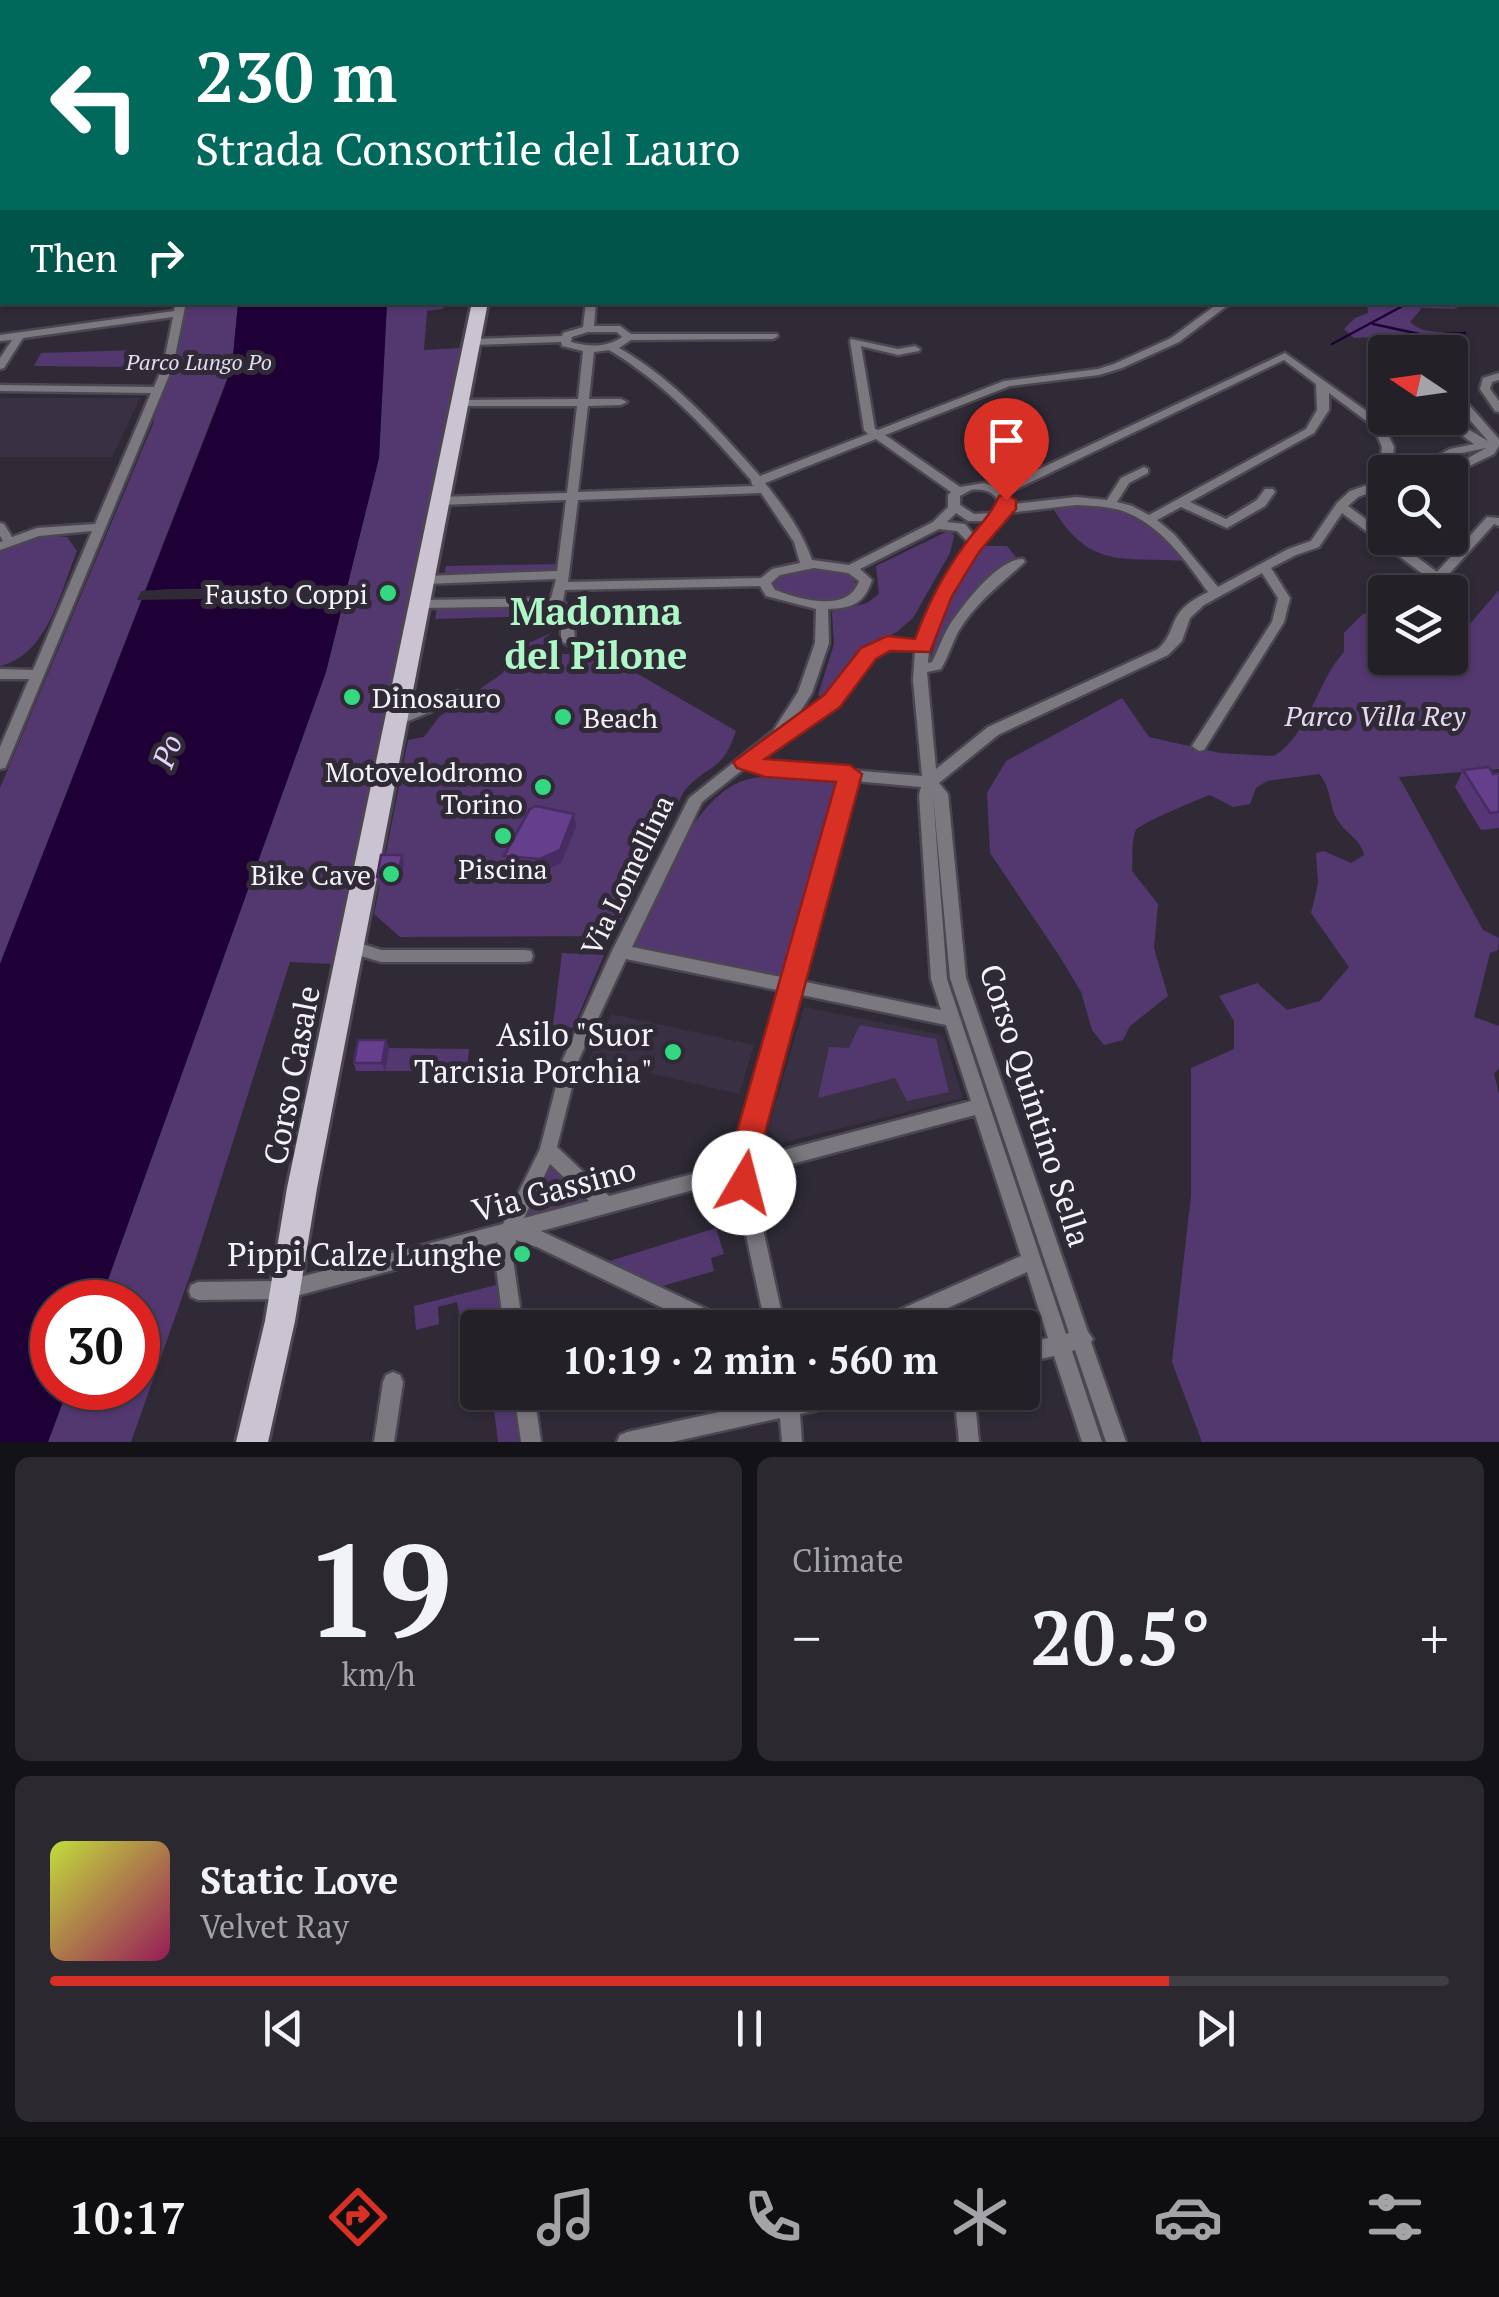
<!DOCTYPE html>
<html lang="en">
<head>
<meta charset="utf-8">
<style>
	:root { --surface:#232028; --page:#2b2830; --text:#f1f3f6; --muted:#a3a3a8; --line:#403e45; --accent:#d93025 }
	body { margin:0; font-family:"PT Serif",serif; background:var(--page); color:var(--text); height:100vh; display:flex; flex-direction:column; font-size:38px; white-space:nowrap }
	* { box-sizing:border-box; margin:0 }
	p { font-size:32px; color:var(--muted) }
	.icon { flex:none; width:55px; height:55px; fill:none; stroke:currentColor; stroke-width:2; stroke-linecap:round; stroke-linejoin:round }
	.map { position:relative; height:1442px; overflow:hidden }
	.drawer { display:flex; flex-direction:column; gap:15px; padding:15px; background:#131216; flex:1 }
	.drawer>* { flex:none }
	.top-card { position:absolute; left:0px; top:0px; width:1500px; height:305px; box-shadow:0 2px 8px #0004,0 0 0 2px var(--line); background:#00695c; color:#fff; overflow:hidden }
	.needle { width:65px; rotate:283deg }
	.buttons { position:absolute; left:1368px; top:335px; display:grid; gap:20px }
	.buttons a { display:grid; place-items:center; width:100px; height:100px; border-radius:10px; background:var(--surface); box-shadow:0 2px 8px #0004,0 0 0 2px var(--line); font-size:50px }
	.speed { position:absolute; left:30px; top:1280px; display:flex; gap:20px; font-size:50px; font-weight:700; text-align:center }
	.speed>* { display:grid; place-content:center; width:130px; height:130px; border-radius:50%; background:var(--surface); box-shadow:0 2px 8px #0004,0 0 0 2px var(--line); line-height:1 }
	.speed .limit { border:15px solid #d22; background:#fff; color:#111 }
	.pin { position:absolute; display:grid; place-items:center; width:85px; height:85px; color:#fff; margin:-102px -42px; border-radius:50% 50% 50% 0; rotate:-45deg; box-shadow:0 0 10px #0007 }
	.pin .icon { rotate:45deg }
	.me { position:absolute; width:110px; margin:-55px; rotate:8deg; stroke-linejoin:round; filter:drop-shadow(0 0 8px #0008) }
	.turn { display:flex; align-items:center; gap:35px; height:210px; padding:0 30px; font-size:45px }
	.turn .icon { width:130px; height:130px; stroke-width:2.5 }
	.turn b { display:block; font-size:70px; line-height:85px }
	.then { display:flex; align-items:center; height:95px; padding:0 30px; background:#0003; gap:20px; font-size:38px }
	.big { font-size:75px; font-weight:700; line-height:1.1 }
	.drawer .card { flex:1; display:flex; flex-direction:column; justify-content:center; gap:15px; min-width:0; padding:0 35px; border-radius:15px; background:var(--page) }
	.drawer .dial { align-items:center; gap:0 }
	.dial b { font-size:130px; line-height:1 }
	.song { display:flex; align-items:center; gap:30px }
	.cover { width:120px; height:120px; border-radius:15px; background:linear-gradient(135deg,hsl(70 70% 55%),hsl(330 70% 35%)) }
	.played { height:10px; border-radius:5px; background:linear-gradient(90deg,var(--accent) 80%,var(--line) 80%) }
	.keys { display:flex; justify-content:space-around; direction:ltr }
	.heat { display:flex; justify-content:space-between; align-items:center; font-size:55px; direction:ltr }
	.drawer .tiles { flex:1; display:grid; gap:15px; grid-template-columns:1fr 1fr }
	.card:last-child { grid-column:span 2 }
	.trip { position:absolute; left:460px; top:1310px; width:580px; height:100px; border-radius:10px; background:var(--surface); box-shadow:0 2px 8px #0004,0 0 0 2px var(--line); font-weight:700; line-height:100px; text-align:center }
	.menu { display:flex; height:160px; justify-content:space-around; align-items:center; background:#0e0d10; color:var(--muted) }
	.menu .icon { width:70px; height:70px }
	.menu .selected { color:var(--accent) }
	.menu b { font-size:45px; color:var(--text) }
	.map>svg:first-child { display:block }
</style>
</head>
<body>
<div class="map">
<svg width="1499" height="1442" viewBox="0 0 1499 1442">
	<rect width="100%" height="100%" fill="#2f2a36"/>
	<g fill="#393143">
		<polygon points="0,398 140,398 112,457 0,457"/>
		<polygon points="804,1007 943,1035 963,1098 781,1143 768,1129"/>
		<polygon points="611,1014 754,1045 739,1094 590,1059"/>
	</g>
	<g fill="#533870">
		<polygon points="182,303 238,303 232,366 0,964 0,788 153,424"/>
		<polygon points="387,303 444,303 443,309 427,311 424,350 461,348 333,964 290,962 196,1258 131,1442 48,1442 68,1388 138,1388 138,1302 100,1302 326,672 379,458"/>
		<path d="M1367 303H1466L1454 309 1422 308 1410 322C1429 340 1456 323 1471 347L1441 341 1421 346 1397 336 1354 338 1344 329 1355 318 1368 313Z"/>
		<polygon points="135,350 132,367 34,366 41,353"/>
		<path d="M1050 503C1119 506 1143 505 1188 561 1119 557 1088 570 1050 503Z"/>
		<polygon points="950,530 954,536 950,553 913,618 898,631 857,655 824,698 818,695 834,644 832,612 867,603 879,594 876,566"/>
		<path d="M42 535 67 537 77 551C60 592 48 655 0 666V551Z"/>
		<path d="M983 546H1007L1016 557C986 570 960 604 945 632 939 642 938 652 930 661L942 615Z"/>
		<polygon points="558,564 556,572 444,576 446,566"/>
		<path d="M819 568 848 573 858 586C842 607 789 607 771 587L774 575Z"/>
		<path d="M1499 590V769L1399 777 1483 930 1499 938 1498 950 1490 953 1474 1017 1499 1026V1068L1494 1074 1499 1094V1442H1202L1172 1362 1191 1196V1068L1234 1049V1021L1219 996 1257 983 1287 1010 1320 1001 1349 967 1311 913 1318 884 1316 853 1324 851 1351 863 1364 855C1361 840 1347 834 1338 821 1329 807 1331 786 1319 774L1267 781 1256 788 1250 804 1233 807 1210 795C1201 798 1139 824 1136 830 1131 840 1133 860 1132 871L1158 904 1154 948 1168 996 1130 1026 1123 1040 1104 1045 1092 1030 1081 992 1060 957 990 853 987 793 1006 761 1122 698 1149 737 1220 753 1274 756C1309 735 1317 681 1344 652V633L1363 614 1385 611V658H1450V625L1468 626Z"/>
		<polygon points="553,604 562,615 435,619 437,607"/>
		<path d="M549 634 547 654H591L614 660 736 731C721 776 707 762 683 793L614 936 400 937 374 914 408 740 424 737 439 717 503 673 510 651Z"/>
		<path d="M809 775 838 779 782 977 632 946C654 899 690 802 740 782 759 774 788 777 809 775Z"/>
		<polygon points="562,953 604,955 573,1028 553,1025"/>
		<polygon points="860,1025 936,1039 949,1092 907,1101 895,1078 818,1098 829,1047 849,1048"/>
		<polygon points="389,1048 469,1049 467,1071 385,1071"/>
		<polygon points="548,1162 592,1203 521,1222"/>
		<polygon points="716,1228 724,1254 711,1258 714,1271 659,1287 600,1264"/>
		<polygon points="500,1284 504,1307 460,1318 457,1302 438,1307 439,1324 416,1330 414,1306"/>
		<polygon points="515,1393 522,1442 498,1442 492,1394"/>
	</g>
	<polygon fill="#1e0036" points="238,303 387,303 379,458 326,672 100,1302 52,1302 52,1388 68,1388 48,1442 0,1442 0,964 222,394 232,366"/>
	<polygon fill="#2f2a36" points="352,588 349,597 137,600 141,591 170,589"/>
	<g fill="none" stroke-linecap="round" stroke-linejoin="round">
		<g stroke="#1e0036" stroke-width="2.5">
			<polyline points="1272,2 1278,0"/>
			<polyline points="1373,324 1424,335 1465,333"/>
			<polyline points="1332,344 1410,302"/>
		</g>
		<defs>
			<g id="street">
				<polygon points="290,0 299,0 296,2 289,2"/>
				<polygon points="336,0 347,0 343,2 335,2"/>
				<polygon points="468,0 486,0 489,2 473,2"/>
				<polygon points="537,0 545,0 546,2 539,2"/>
				<path d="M648 0H671C666 4 653 4 648 0Z"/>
				<polygon points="685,0 694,0 691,2 684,2"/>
				<polygon points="721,0 729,0 731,2 723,2"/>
				<polygon points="783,0 791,0 789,2 782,2"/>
				<polygon points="804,0 821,0 816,2 802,2"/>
				<polygon points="0,111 2,112 2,118 0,118"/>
				<polygon points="2,123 2,129 0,130 0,124"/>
				<rect x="1498" y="166" width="1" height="6"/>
				<rect x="0" y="209" width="2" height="6"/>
				<rect x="0" y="260" width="2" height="6"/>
				<polygon points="176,302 186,302 173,366 7,764 5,768 0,769 0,747 29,679 0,679 0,669 33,670 92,531 39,536 0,550 0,542 3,541 0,536 0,523 4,524 12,537 37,528 95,524 151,393 0,391 0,385 154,387 163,366 173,317 23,338 4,368 0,369 0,358 12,340 0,341 0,335 174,311"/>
				<path d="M586 302H596L594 326H620L631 334H777L778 336 773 339 631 340 619 348C674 379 718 429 760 476L868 434 864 430 850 341 851 339 898 349 915 346 920 349 919 351 898 355 861 346 875 429 878 430 1004 381 1098 369 1114 364 1171 338 1220 302H1232L1179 342 1122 368 1099 375 1010 386 885 435 960 487 984 483 999 488 1285 353 1382 422 1394 447 1391 472H1385V476L1379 472 1382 447 1373 426 1329 393V410L1314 433 1190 502 1226 519 1257 500 1265 489H1273L1275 492 1265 506 1227 528 1181 507 1157 520 1175 535 1218 587 1288 549 1311 541 1337 503 1350 491 1385 479V487L1358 497 1348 506 1385 533V538H1391L1437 572 1487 517 1499 518V526L1494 524 1441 583 1442 592H1430L1428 578 1342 513 1319 547 1296 555 1271 568 1290 598 1284 622 1204 750 1199 751 1192 746 1272 622 1278 598 1262 573 1204 605 1190 618 1182 641 1168 655 998 735 939 783 948 794 966 978 1088 1332 1093 1339 1091 1342 1126 1442H1106L1075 1350 1072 1351 1102 1442H1082L1054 1356 1022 1363V1344L1048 1338 1027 1272 904 1328H872L874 1321 1021 1256 975 1115 751 1175 785 1328H766L734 1179 541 1231 732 1321 734 1328H704L537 1247 516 1240 513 1259 523 1328H504L495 1259 498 1242 285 1299 198 1300 191 1297 189 1291 191 1285 198 1282 285 1281 503 1224 540 1149 563 1059 612 951 689 798 773 731 798 692 815 643 816 609 766 596 760 586 565 590 563 601 573 612 575 641 568 645 561 641V613L553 606 421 608 415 604 421 600 551 598 556 579 425 584 419 580 425 576 557 571 566 500 440 505 434 501 440 497 567 493 577 406H459L453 403 459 400 578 399 583 351 562 346 561 342 473 345 468 342 473 339 562 336 563 333 583 327ZM588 332H617L622 337C606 348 589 347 571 342L572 337ZM609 350C665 383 709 432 751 480L752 485 755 486 578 492 588 406 621 405 627 402 621 399H589L594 352ZM1284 360 1316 384 1317 410 1306 429 1149 515 1132 506 1117 502 1129 483 1148 473V469L1144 467 1121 478 1107 500 1076 497 1013 504 1006 494ZM876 439 951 492 948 495V507L933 522 849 565 812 560C802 531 784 507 765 483ZM971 490C985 488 995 492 1001 505L994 513 974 514 960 505V496ZM761 493 794 542 800 563 772 569 761 578 568 582 578 500ZM1076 505C1092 506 1108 506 1123 511 1161 525 1186 561 1208 592 1198 597 1187 603 1180 612 1170 625 1173 635 1158 649L988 727 936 769 927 672 941 669C948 657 952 644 958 632 975 603 1001 584 1025 562L1023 559C998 558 962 606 949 626 942 638 938 650 932 662L928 663C931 608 974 554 1007 513ZM956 513 968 521H987L975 536 965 524 947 522ZM939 529 957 531 969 543 936 596 918 642C863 633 859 664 828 697 818 707 806 714 794 721L812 693 829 643 828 609C852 608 864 604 872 580L860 569ZM814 568 848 573 859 581C848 614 799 599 775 590L771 583 780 575ZM903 648 915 650 913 680 922 776 765 763 755 760 782 739 831 710 872 659 881 652ZM746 767 765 773 841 780 786 978 632 947 702 802ZM855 781 921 787 919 795 931 979 941 1010 801 981ZM933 795 950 978 1069 1333 1066 1334 947 979ZM626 959 782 991 734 1163 609 1196 557 1147 579 1059ZM797 994 946 1025 971 1101 753 1158ZM550 1164 589 1201 524 1218Z"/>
				<polygon points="1499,373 1499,380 1492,382 1490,389 1499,401 1499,412 1495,411 1480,389 1483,378"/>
				<polygon points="1450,387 1454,388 1499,439 1499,446 1494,454 1453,474 1443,472 1486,448 1457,454 1423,472 1410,472 1411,470 1450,449 1474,444 1437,418 1449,418 1488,441 1450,397"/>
				<polygon points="457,691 462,693 464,696 462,699 396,726 389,721 391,718"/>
				<polygon points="350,940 381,950 525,950 531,951 533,956 531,961 525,962 381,962 344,951 342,946 344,941"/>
				<polygon points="393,1372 400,1375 403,1382 394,1442 374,1442 383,1382 386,1375"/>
				<polygon points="514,1392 534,1392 541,1442 521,1442"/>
				<polygon points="778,1392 798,1392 798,1395 807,1392 864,1392 861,1399 854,1402 800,1414 802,1442 782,1442 780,1418 672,1442 617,1442 620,1435 627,1432 779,1399"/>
				<polygon points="954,1392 974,1392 979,1442 959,1442"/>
			</g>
			<g id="secondary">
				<polyline points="13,2 16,0"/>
				<polyline points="1171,2 1189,0"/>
			</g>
			<g id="primary">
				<polygon points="173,0 190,0 191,2 175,2"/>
				<polygon points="0,1 5,2 2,15 0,14"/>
				<polygon points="472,302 488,302 317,1188 295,1321 268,1442 236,1442 265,1321 287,1188"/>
			</g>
		</defs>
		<use href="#street" stroke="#4b4651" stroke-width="5"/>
		<use href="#secondary" stroke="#4b4651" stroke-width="25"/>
		<use href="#primary" stroke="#4b4651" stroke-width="6"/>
		<use href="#street" fill="#7b787f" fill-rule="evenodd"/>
		<use href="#secondary" stroke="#a8a3ae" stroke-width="20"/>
		<use href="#primary" fill="#cac4d2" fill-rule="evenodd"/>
	</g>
	<g fill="#573678">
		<polygon points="450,302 468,302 467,306 451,307"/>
		<polygon points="1463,770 1499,773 1499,828 1481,830 1455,787"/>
		<polygon points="576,827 561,863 542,872 506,868 504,856"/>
		<polygon points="402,855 404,863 400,885 379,886 377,877"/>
		<polygon points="389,1048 385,1071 356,1071 354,1063"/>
	</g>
	<g fill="#472c62">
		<polygon points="574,814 576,827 561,863 542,872 540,859"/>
		<polygon points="402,855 404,863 400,885 398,877"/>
		<polygon points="386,1040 389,1048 385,1071 382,1063"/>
	</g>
	<g fill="#653f8c" stroke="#472c62" stroke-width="2.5">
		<polygon points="1489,767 1493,774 1499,773 1499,812 1490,813 1463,770"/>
		<polygon points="536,806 574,814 560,850 540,859 504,856 530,809"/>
		<polygon points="381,855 402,855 398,877 377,877"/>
		<polygon points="358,1040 386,1040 382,1063 354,1063"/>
	</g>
	<path fill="#d93025" stroke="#8d1f18" stroke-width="2.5" d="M1006 494 1016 500V509L979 552 952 596 930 652 890 651 876 659 840 707 765 759 850 765 862 774 755 1170 758 1183 754 1193 744 1197 733 1193 726 1170 836 782 765 777 737 768 733 762 824 695 861 648 887 636 915 639C927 606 942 576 963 547 975 529 991 516 999 496Z"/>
	<g fill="#33d881" stroke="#2f2a36" stroke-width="4">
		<circle cx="388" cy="593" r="10"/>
		<circle cx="352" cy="697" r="10"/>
		<circle cx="563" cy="717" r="10"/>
		<circle cx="543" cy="787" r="10"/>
		<circle cx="503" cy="836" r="10"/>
		<circle cx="391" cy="874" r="10"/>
		<circle cx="673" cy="1052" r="10"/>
		<circle cx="522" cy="1254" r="10"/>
	</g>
	<g text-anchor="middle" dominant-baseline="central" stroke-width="10" stroke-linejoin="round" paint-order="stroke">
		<g font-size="22" font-style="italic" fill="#e3daf0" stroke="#2f2a36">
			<text x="199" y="361">Parco Lungo Po</text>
		</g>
		<g font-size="28" fill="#f5f2fa" stroke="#2f2a36" text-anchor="end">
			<text x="368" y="593">Fausto Coppi</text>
			<text x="372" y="697" text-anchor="start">Dinosauro</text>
			<text x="583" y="717" text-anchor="start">Beach</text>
			<text x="523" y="771">Motovelodromo<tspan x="523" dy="32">Torino</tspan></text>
			<text x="503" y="868" text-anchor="middle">Piscina</text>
			<text x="371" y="874">Bike Cave</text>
		</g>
		<g font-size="28" font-style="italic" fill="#e3daf0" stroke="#2f2a36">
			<text x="1375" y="715">Parco Villa Rey</text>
		</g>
		<g font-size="28" fill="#f5f2fa" stroke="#2f2a36">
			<text transform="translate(627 875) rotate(-64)">Via Lomellina</text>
		</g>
		<g font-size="30" font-style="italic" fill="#e5d2fe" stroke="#2f2a36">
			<text transform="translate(167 751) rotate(-69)">Po</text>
		</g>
		<g font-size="32" fill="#f5f2fa" stroke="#2f2a36" text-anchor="end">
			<text x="653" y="1034">Asilo "Suor<tspan x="653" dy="37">Tarcisia Porchia"</tspan></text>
			<text x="502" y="1254">Pippi Calze Lunghe</text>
		</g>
		<g font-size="32" fill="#f5f2fa" stroke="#2f2a36">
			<text transform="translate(291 1075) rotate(-79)">Corso Casale</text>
			<text transform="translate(1036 1105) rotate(72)">Corso Quintino Sella</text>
			<text transform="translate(554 1189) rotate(-15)">Via Gassino</text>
		</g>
		<g font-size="38" font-weight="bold" fill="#aef7c6" stroke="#2f2a36">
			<text x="596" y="611">Madonna<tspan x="596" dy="44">del Pilone</tspan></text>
		</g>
	</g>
</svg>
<div class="buttons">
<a><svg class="needle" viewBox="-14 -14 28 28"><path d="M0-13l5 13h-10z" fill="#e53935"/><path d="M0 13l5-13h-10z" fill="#a3a3a8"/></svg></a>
<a><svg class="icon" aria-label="search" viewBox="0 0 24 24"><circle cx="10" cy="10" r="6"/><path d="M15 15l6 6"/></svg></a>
<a><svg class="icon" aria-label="layers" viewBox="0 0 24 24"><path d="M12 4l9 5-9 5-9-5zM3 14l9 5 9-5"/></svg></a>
</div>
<div class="speed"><div class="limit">30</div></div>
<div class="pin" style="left:1006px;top:500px;background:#d93025"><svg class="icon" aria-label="arrive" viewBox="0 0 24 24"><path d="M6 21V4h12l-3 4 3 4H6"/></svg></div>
<svg class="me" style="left:744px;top:1183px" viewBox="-20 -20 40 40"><circle r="19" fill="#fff"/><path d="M0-13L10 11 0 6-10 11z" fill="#d93025"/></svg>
<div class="trip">10:19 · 2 min · 560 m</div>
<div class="top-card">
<div class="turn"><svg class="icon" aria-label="left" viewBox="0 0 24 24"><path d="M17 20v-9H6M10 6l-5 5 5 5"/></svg><div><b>230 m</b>Strada Consortile del Lauro</div></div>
<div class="then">Then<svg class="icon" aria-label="right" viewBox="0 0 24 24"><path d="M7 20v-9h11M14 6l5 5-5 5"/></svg></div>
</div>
</div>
<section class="drawer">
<div class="tiles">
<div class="card dial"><b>19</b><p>km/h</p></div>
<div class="card"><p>Climate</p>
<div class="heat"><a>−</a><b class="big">20.5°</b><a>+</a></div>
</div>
<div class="card">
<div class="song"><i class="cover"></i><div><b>Static Love</b><p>Velvet Ray</p></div></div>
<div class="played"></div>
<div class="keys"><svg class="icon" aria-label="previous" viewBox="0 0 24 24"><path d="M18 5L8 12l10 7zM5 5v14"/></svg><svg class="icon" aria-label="pause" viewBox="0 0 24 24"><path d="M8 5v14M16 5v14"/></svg><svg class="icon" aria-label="next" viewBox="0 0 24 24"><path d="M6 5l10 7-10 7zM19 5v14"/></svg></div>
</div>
</div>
</section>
<nav class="menu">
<b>10:17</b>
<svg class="icon selected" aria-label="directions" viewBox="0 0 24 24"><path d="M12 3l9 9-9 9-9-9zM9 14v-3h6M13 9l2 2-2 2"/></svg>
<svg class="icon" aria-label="music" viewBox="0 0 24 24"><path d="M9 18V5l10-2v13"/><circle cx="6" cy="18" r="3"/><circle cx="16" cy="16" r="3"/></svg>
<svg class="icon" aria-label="phone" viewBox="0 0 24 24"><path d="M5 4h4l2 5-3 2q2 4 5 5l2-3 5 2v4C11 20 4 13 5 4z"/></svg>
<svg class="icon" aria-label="climate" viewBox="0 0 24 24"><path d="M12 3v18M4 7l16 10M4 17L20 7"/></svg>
<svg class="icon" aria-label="car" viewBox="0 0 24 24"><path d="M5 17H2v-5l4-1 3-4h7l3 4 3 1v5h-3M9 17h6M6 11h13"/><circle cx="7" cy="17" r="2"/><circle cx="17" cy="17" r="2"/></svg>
<svg class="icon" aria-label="filters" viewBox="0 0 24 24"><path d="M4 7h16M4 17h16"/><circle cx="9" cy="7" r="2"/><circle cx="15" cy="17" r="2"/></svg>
</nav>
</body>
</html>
